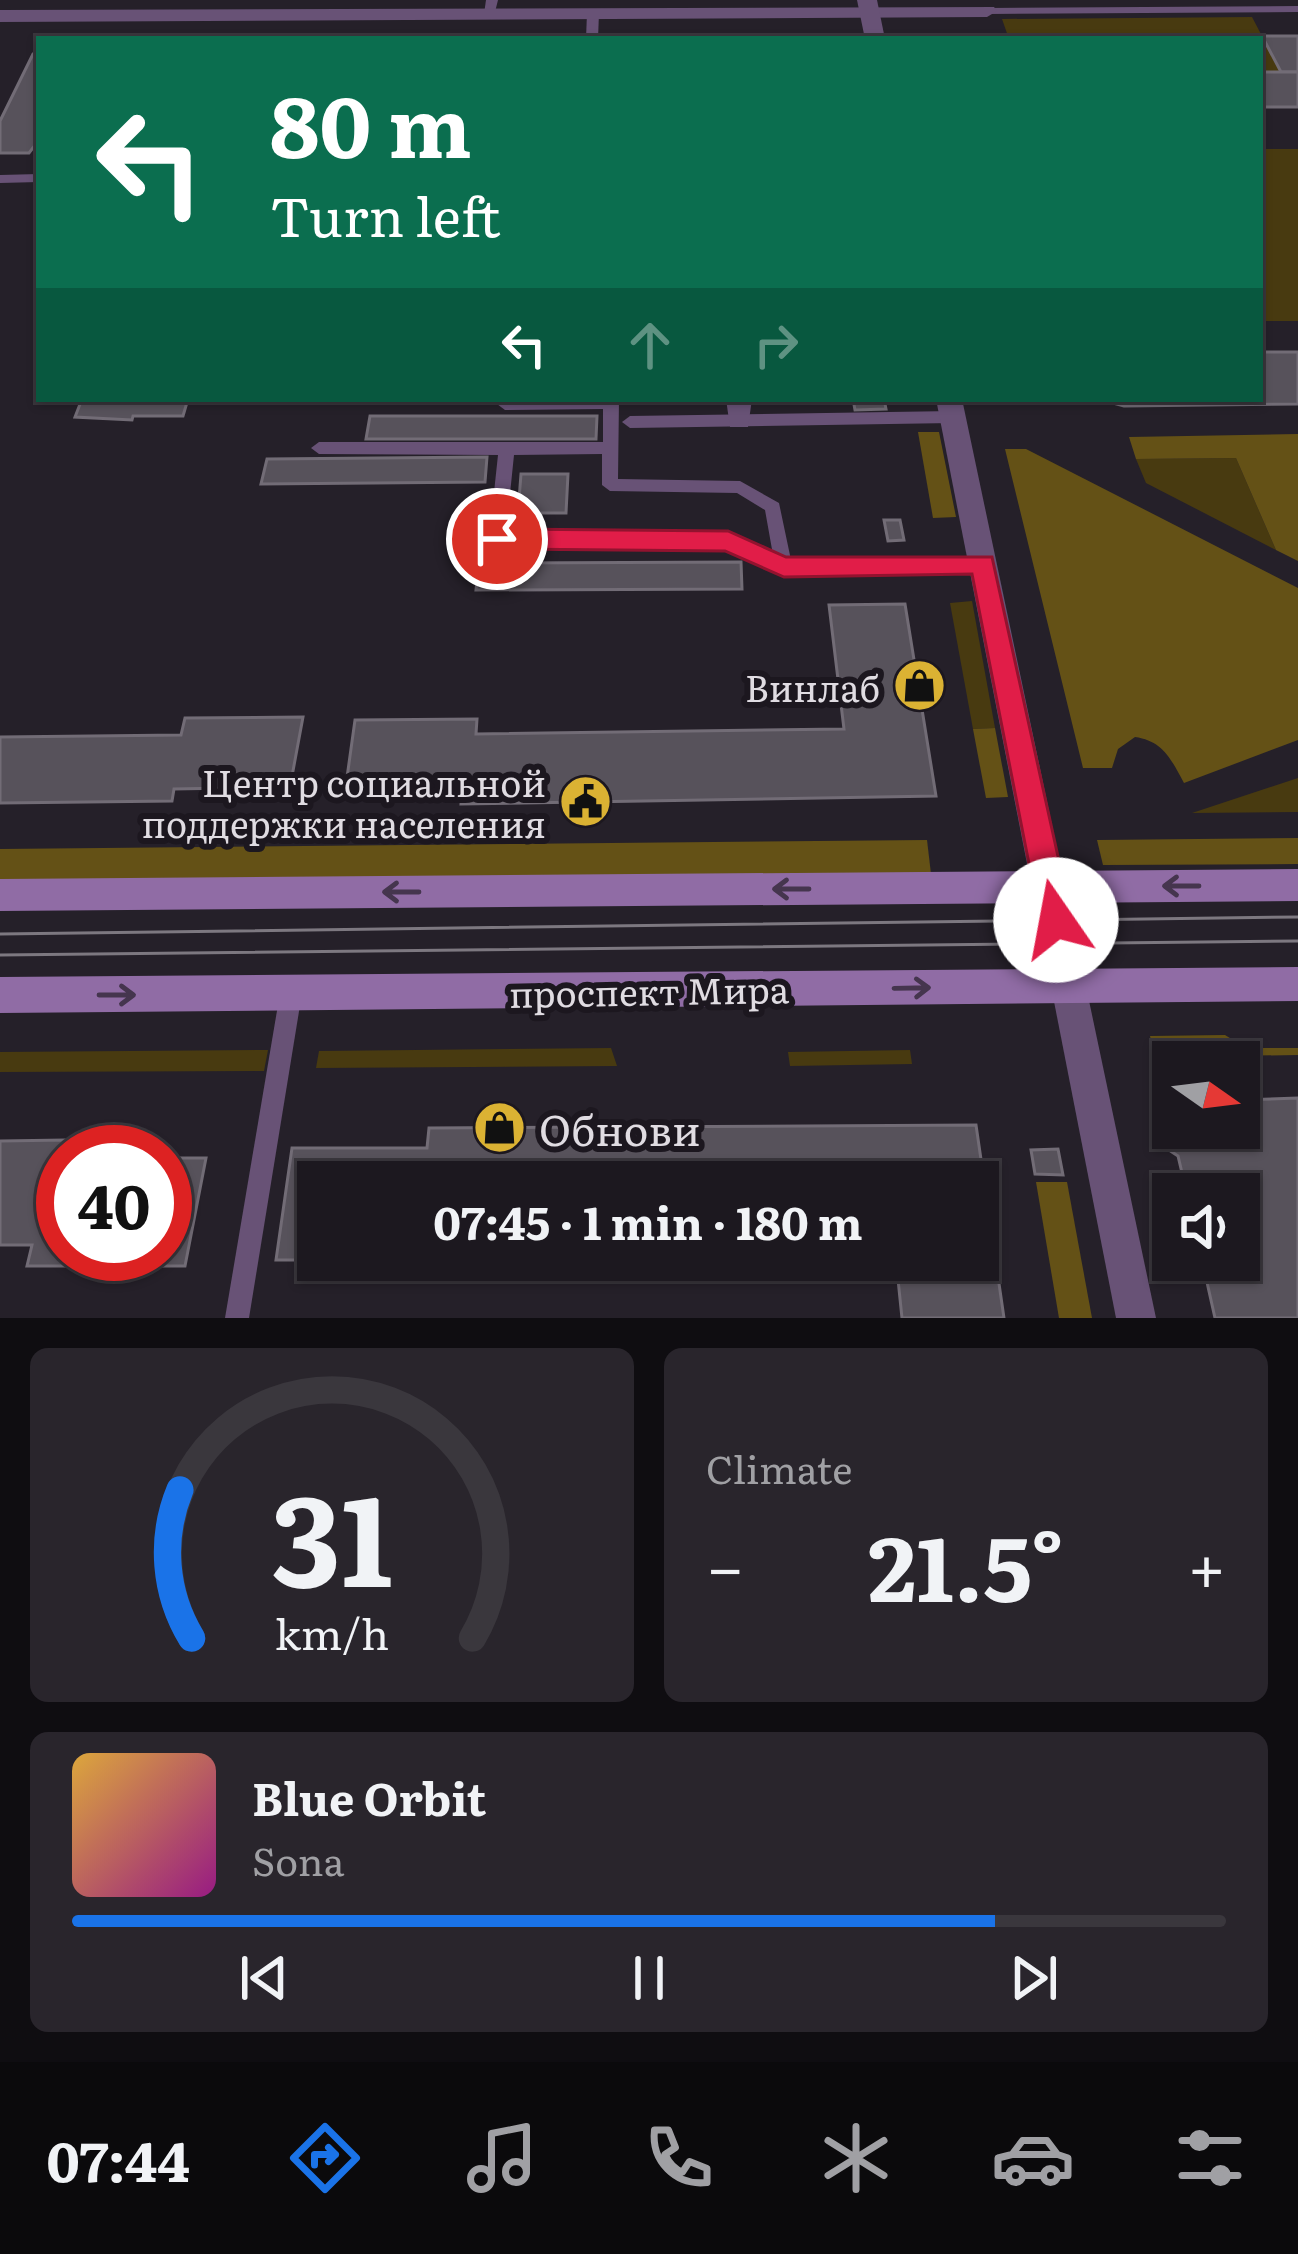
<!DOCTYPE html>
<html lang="en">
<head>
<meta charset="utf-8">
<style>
	:root { --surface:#1c181f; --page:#29252c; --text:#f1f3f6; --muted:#a0a0a4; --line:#3a373d; --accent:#1a73e8 }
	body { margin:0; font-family:Literata,serif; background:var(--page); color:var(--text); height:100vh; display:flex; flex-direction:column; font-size:45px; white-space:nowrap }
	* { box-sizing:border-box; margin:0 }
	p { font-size:39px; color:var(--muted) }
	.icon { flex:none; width:66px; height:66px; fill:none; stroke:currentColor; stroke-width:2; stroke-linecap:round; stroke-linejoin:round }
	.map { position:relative; height:1318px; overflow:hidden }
	.panel { display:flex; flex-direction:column; gap:30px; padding:30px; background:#0f0d11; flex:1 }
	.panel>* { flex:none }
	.top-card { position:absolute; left:36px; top:36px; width:1227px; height:366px; border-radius:0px; box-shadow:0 3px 9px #0004,0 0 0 3px var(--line); background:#0b6e4f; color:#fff; overflow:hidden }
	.needle { width:78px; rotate:104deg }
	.tools { position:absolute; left:1152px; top:1041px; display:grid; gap:24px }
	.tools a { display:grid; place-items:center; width:108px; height:108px; border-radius:0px; background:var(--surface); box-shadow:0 3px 9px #0004,0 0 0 3px var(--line); font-size:60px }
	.speed { position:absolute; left:36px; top:1125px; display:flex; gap:24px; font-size:60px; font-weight:700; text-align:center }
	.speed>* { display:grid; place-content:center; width:156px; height:156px; border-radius:50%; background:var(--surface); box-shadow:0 3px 9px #0004,0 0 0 3px var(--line); line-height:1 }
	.speed .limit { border:18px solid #d22; background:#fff; color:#111 }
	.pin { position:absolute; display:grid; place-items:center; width:102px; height:102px; color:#fff; margin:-51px; border:6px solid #fff; border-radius:50%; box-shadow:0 3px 12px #0007 }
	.me { position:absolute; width:132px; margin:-66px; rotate:348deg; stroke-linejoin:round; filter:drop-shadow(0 0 9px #0008) }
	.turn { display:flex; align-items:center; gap:42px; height:252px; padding:0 36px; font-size:54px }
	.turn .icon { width:156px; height:156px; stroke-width:2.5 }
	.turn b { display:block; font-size:84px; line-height:102px }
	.lanes { display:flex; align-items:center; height:114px; padding:0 36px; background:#0003; justify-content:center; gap:60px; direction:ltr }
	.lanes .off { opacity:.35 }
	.big { font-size:90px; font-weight:700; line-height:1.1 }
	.panel .card { flex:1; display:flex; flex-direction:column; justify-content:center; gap:18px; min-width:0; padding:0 42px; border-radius:18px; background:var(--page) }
	.panel .dial { align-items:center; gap:0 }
	.dial svg { height:312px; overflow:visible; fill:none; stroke:var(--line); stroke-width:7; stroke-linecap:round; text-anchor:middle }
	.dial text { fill:var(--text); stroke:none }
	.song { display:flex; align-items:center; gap:36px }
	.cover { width:144px; height:144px; border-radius:18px; background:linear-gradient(135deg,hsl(40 70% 55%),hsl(310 70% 35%)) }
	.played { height:12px; border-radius:6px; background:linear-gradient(90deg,var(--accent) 80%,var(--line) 80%) }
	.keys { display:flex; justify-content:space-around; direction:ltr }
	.heat { display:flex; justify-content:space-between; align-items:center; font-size:66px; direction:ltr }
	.panel .tiles { flex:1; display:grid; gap:30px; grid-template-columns:1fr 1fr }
	.card:last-child { grid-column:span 2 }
	.trip { position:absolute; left:297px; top:1161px; width:702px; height:120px; border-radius:0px; background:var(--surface); box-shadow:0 3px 9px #0004,0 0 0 3px var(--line); font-weight:700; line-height:120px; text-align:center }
	.tabs { display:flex; height:192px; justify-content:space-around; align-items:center; background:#0b0a0c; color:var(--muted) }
	.tabs .icon { width:84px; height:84px }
	.tabs .current { color:var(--accent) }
	.tabs b { font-size:54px; color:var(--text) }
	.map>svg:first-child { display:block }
</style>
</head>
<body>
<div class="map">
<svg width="1298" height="1318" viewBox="0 0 1298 1318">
	<rect width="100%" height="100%" fill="#252029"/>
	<g fill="#483a10">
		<polygon points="1252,17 1281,72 1260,72 1260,39 1009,39 1002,19"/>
		<rect x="1260" y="149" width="38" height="172"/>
		<polygon points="1236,458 1276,550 1146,483 1136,459"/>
		<polygon points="972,601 995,728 973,729 950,603"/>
		<polygon points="1298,778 1298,812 1192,813"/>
		<polygon points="611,1048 617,1066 316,1068 319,1051"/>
		<polygon points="268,1050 264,1071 0,1072 0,1052"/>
		<polygon points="910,1050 912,1064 790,1066 788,1052"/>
	</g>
	<g fill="#645116">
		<polygon points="918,432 939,432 956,517 933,518"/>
		<polygon points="1298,434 1298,561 1276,550 1236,458 1136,459 1129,437"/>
		<path d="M1005 449H1026L1298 588V740L1184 783C1171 759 1163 741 1135 737L1118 749 1112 768H1083Z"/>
		<polygon points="995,728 1008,797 986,798 973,729"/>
		<polygon points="1298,838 1298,864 1103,865 1097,840"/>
		<polygon points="927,840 931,874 0,884 0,849"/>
		<polygon points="1225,1035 1246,1048 1298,1048 1298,1055 1155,1057 1150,1036"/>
		<polygon points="1036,1182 1067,1182 1092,1318 1059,1318"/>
	</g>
	<g fill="#57525b" stroke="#726c76" stroke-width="3">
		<polygon points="1262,36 1298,36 1298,72 1281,72"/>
		<polygon points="33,54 39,54 39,140 29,153 0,153 0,121"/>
		<rect x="1260" y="72" width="38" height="35"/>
		<polygon points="1260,352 1298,352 1298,404 1124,406 1098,399 1260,399"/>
		<polygon points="82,399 188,399 183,416 133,416 132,420 75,417"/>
		<polygon points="853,399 884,399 886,409 855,410"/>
		<polygon points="370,416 597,416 596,439 366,439"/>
		<polygon points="487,457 485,482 261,484 267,459"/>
		<polygon points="521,474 568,474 566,513 518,513"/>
		<polygon points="884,520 900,520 904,540 888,541"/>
		<polygon points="741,562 742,589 476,590 479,563"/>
		<polygon points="905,604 936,796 461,804 462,790 345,792 355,720 477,719 476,734 844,729 829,605"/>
		<polygon points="303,717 290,787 174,789 172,801 0,803 0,737 181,735 185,718"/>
		<polygon points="1173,1090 1173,1128 1239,1128 1239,1100 1298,1098 1298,1318 1215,1318 1202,1260 1239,1260 1239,1194 1187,1194 1178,1156 1166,1148 1157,1113"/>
		<polygon points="976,1125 1004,1318 902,1318 896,1260 978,1260 978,1182 318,1182 318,1260 276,1260 292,1148 427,1148 429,1128"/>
		<polygon points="64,1140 60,1158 63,1254 165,1254 165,1158 206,1158 185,1266 27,1266 32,1245 0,1245 0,1141"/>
		<polygon points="1058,1149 1063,1175 1035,1174 1031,1150"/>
	</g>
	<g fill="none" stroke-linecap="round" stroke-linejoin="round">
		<g fill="#685276" fill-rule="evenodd">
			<polygon points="486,0 498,0 494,16 484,14"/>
			<polygon points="1298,6 1298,12 987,14 981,11 987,8"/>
			<polygon points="593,10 599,13 598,39 586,39 587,13"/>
			<polygon points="39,174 39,182 0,183 0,175"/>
			<path d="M619 399 618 479 740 481 779 503 791 560 983 557 992 564 983 571 784 574 726 549 497 546 489 539 498 455 319 454 311 448 319 442H603V409L505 410 497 404 503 399ZM602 454V485L610 491 737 493 765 510 773 555 728 535 506 533 514 455Z"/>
			<polygon points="953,411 961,417 953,423 630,428 622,422 630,416"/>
			<polygon points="291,982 299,986 302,993 249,1318 225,1318 280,993 283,986"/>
		</g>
		<g fill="#685276" fill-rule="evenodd">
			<polygon points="994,7 997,11 987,17 0,22 0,10"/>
			<polygon points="726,399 752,399 748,427 730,427"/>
		</g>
		<g fill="#685276" fill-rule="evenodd">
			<polygon points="857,0 877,0 885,39 865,39"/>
			<polygon points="936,399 962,399 1156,1318 1116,1318"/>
		</g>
		<g fill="#906ca5" fill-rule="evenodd">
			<polygon points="1298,869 1298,901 0,911 0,879"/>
			<polygon points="1298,967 1298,1001 0,1013 0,977"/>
		</g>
		<g stroke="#7d7880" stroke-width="3">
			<polyline points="0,934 1298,917"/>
			<polyline points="0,955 1298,941"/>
		</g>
	</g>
	<defs><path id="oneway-shaft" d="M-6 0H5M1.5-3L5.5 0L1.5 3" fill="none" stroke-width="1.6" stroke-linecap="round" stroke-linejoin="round" transform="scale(3)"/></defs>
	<g stroke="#45354e">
		<use href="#oneway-shaft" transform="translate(1181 886) rotate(180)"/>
		<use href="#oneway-shaft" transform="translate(791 889) rotate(180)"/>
		<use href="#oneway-shaft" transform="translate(401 892) rotate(180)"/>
		<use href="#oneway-shaft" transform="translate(912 988) rotate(-1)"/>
		<use href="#oneway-shaft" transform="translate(117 995)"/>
	</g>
	<polygon fill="#e11d48" stroke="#92132f" stroke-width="3" points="497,529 728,531 786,557 992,557 1072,920 1067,930 1056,935 1045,930 1040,920 972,574 784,577 725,551 497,549 485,539"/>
	<defs>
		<symbol id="shop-disc" viewBox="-11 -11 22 22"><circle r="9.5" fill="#dbb233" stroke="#1c171f"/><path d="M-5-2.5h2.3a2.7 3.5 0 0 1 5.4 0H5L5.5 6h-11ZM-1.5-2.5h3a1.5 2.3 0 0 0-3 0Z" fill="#111"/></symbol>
		<symbol id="civic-disc" viewBox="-11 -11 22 22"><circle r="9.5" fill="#dbb233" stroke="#1c171f"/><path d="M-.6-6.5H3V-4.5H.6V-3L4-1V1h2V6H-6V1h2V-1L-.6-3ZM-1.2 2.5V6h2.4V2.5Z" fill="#111"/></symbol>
	</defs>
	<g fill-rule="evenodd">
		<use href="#shop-disc" x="890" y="656" width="59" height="59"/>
		<use href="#civic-disc" x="556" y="772" width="59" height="59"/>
		<use href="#shop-disc" x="470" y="1098" width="59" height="59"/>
	</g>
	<g text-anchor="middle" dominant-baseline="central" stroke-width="12" stroke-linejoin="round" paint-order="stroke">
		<g font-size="36" fill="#e0dce2" stroke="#1c171f" text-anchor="end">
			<text x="880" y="686">Винлаб</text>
			<text x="546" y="781">Центр социальной<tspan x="546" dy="41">поддержки населения</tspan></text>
		</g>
		<g font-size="36" fill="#e0dce2" stroke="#1c171f">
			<text transform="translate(649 990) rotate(-1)">проспект Мира</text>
		</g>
		<g font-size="42" fill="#e0dce2" stroke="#1c171f" text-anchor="start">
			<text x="539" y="1128">Обнови</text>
		</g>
	</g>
</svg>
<div class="tools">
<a><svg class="needle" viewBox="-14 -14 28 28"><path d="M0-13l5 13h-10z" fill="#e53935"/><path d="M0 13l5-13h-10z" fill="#a0a0a4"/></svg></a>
<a><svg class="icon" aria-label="sound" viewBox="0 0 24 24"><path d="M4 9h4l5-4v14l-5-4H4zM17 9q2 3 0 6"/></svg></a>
</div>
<div class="speed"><div class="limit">40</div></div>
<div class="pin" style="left:497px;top:539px;background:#d93025"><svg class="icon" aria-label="arrive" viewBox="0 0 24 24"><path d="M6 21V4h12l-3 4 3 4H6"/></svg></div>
<svg class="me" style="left:1056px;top:920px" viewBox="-20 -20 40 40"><circle r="19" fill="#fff"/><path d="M0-13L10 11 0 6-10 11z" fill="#e11d48"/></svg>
<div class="trip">07:45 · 1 min · 180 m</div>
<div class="top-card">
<div class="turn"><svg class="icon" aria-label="left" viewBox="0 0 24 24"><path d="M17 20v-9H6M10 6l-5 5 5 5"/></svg><div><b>80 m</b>Turn left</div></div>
<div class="lanes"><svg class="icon" aria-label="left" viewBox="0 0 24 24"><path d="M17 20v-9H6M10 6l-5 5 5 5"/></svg><svg class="icon off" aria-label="ahead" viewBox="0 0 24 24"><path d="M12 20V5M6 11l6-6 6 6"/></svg><svg class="icon off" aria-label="right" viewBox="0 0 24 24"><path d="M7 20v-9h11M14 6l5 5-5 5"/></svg></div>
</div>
</div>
<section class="panel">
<div class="tiles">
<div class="card dial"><svg viewBox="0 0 100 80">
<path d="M14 69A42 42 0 1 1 86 69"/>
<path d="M14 69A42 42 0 0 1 11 31" stroke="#1a73e8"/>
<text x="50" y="56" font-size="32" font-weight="700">31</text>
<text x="50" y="72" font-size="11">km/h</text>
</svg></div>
<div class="card"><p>Climate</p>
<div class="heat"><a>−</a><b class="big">21.5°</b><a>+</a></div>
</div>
<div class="card">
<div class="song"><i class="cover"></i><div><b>Blue Orbit</b><p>Sona</p></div></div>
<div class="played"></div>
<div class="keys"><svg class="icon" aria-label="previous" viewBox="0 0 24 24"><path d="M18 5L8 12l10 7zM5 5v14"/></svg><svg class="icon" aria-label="pause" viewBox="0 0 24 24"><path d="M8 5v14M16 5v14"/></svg><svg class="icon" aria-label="next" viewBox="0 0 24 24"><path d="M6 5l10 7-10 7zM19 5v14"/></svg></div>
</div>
</div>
</section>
<nav class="tabs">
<b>07:44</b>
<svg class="icon current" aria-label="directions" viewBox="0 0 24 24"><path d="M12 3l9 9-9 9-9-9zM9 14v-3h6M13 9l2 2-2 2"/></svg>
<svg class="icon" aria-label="music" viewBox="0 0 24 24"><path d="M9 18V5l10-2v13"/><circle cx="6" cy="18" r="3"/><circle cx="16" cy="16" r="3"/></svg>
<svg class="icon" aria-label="phone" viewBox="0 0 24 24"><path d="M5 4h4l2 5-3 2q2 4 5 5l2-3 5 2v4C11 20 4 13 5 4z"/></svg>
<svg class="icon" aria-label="climate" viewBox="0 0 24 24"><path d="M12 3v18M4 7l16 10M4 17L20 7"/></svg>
<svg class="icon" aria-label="car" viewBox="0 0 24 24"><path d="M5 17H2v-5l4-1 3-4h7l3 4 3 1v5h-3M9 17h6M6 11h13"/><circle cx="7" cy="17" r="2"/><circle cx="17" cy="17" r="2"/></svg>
<svg class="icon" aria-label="filters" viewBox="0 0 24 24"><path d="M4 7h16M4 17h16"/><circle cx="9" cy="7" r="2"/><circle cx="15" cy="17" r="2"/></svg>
</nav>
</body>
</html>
